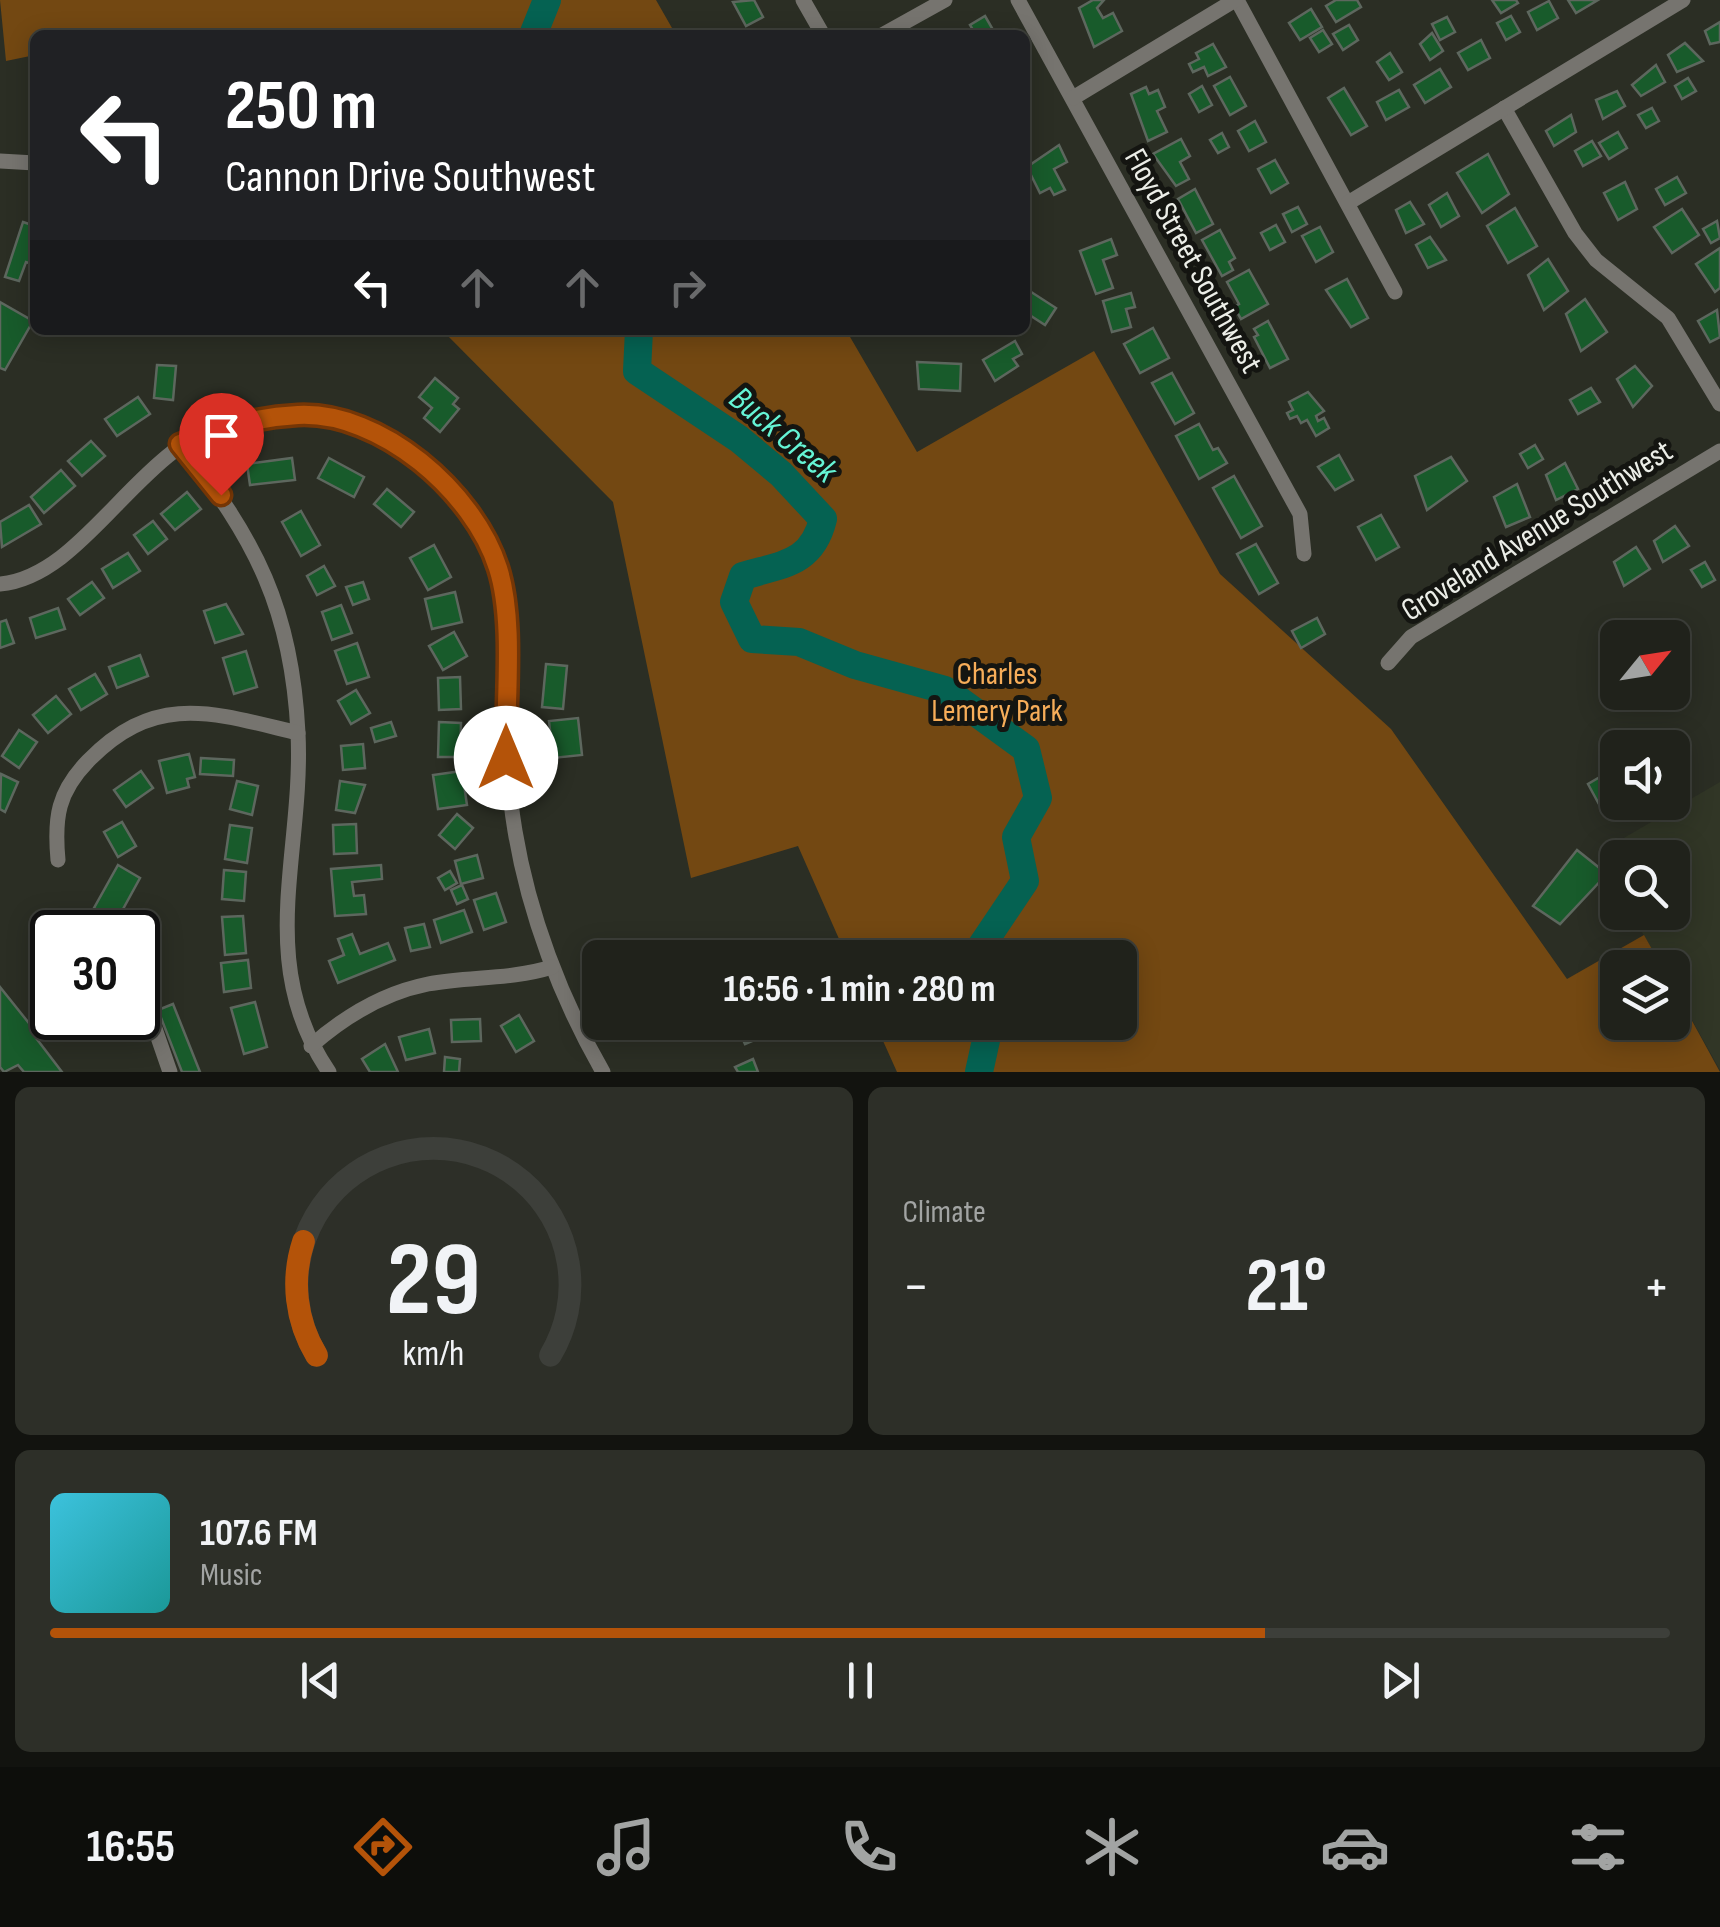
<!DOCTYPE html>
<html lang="en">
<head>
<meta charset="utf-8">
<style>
	:root { --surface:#20221b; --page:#2d2f28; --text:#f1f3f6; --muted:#a2a4a3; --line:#3d3f3a; --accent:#b45309 }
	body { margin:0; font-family:"Sofia Sans Condensed",sans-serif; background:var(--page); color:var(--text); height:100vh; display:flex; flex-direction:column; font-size:38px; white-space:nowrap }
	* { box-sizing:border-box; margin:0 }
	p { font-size:32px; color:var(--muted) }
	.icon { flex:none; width:55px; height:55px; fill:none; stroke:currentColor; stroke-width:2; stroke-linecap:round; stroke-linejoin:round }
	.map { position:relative; height:1072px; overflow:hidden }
	.side { display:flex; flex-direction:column; gap:15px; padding:15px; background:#12130f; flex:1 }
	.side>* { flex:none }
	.banner { position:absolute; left:30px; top:30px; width:1000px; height:305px; border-radius:15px; box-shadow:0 5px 25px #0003,0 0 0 2px var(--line); background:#202124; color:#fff; overflow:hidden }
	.needle { width:65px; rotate:60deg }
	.fabs { position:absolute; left:1600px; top:620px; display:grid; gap:20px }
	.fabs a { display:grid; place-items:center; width:90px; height:90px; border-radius:15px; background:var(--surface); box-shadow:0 5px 25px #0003,0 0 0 2px var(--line); font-size:50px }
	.speed { position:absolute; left:30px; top:910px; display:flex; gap:20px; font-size:50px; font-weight:700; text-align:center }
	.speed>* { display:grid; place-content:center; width:130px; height:130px; border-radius:50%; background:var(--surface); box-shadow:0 5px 25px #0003,0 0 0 2px var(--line); line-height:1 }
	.speed .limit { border:5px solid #111; border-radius:15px; background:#fff; color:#111 }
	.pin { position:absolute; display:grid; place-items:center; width:85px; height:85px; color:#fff; margin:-102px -42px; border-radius:50% 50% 50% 0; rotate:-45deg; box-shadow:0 0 10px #0007 }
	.pin .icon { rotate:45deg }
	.me { position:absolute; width:110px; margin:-55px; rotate:0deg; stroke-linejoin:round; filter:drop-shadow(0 0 8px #0008) }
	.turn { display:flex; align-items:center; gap:35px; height:210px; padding:0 30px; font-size:45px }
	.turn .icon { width:130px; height:130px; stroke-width:2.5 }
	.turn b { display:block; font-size:70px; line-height:85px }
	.lanes { display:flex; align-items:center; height:95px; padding:0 30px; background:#0003; justify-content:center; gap:50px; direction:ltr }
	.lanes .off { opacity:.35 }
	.big { font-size:75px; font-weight:700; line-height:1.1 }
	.side .card { flex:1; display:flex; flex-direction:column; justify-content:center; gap:15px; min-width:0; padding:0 35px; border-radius:15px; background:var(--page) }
	.side .dial { align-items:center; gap:0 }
	.dial svg { height:260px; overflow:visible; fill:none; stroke:var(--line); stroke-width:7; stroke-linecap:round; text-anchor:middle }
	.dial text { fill:var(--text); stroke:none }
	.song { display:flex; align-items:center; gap:30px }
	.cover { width:120px; height:120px; border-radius:15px; background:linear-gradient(135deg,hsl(190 70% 55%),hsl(180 70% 35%)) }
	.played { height:10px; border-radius:5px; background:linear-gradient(90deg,var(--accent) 75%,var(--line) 75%) }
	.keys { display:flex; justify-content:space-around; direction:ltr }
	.heat { display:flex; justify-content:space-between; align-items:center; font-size:55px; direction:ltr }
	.side .tiles { flex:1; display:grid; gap:15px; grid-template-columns:1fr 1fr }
	.card:last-child { grid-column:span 2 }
	.trip { position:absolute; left:582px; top:940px; width:555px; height:100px; border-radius:15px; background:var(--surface); box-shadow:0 5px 25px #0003,0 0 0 2px var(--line); font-weight:700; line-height:100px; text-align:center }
	.tabs { display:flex; height:160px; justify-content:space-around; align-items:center; background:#0d0e0b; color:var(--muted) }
	.tabs .icon { width:70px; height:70px }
	.tabs .active { color:var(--accent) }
	.tabs b { font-size:45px; color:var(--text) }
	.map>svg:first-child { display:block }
</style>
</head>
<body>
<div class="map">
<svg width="1720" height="1072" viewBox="0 0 1720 1072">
	<rect width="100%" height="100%" fill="#2b2e24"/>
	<polygon fill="#313626" points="1720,782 1720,1070 1673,986 1672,968 1662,967 1631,913 1672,912 1672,858 1618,858 1617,889 1598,853"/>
	<g fill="#734812">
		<polygon points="0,0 656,0 676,35 35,35 35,55 6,61"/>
		<polygon points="442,330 846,330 917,452 1094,351 1220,574 1391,729 1567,979 1644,935 1662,967 1618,968 1618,1022 1672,1022 1673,986 1720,1072 897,1072 875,1023 1120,1022 1120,958 847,957 798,846 691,878 613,502"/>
	</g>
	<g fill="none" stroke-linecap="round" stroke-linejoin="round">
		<g stroke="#056252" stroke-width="28">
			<polyline points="533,35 547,0"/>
			<path d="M639 330 637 371 739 439 781 474 823 519C812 564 783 564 743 576L734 602 752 639 799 642 855 665 945 690 1026 749 1038 798 1016 837 1025 881 980 948 984 958"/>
			<polyline points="979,1072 990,1022"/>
		</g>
	</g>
	<g fill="#185b2b" stroke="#5d675e" stroke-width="2.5">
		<polygon points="754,0 763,17 746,26 733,2"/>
		<polygon points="1093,0 1104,0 1097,8 1103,18 1113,13 1122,31 1094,47 1079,8"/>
		<polygon points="1336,0 1357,0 1361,7 1336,22 1326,6"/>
		<polygon points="1492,0 1516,0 1518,3 1501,13"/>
		<polygon points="1568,0 1598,0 1576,13"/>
		<polygon points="1549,1 1558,18 1537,30 1528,12"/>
		<polygon points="1311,9 1322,27 1300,40 1289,23"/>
		<polygon points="985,16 996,35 976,35 970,25"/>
		<polygon points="1511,16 1520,32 1506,40 1497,23"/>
		<polygon points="1447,17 1455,32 1440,40 1432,24"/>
		<polygon points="1720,22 1720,42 1710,44 1705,31"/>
		<polygon points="1349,25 1358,40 1343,50 1333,34"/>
		<polygon points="1323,30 1332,44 1319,52 1310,38"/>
		<polygon points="1432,33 1443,51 1430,60 1420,44"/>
		<polygon points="1481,40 1490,58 1468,70 1458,53"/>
		<polygon points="1685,43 1703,61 1677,72 1668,55"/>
		<polygon points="1213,44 1226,67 1208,76 1204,67 1193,72 1189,64 1199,59 1196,53"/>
		<polygon points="1390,53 1402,72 1389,80 1377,62"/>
		<polygon points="1656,65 1665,82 1641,96 1632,85"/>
		<polygon points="1440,69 1451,87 1425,103 1414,85"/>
		<polygon points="1230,77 1246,106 1230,115 1214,86"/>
		<polygon points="1688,78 1696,91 1682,99 1675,86"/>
		<polygon points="1202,86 1212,105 1199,112 1189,94"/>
		<polygon points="1146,87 1149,94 1158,90 1165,107 1157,111 1167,132 1148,141 1131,94"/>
		<polygon points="1344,88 1367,126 1351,135 1328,98"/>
		<polygon points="1399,90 1409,107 1386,120 1377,102"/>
		<polygon points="1617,91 1625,106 1603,119 1596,100"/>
		<polygon points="1652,108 1659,121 1646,128 1638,115"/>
		<polygon points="1571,115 1576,132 1554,146 1546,131"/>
		<polygon points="1255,121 1266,142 1249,151 1238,131"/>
		<polygon points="1618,132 1627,148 1609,159 1599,143"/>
		<polygon points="1222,133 1229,147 1218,153 1210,140"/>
		<polygon points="1181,139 1190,156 1180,162 1189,179 1176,186 1153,154"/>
		<polygon points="1592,141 1601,156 1583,166 1575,151"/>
		<polygon points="1059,145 1067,162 1054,169 1065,190 1054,195 1050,188 1040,193 1027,167"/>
		<polygon points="1488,154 1509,194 1482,213 1457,173"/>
		<polygon points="1275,160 1288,183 1271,193 1258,169"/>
		<polygon points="1677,177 1686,193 1665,205 1656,189"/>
		<polygon points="1625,182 1637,209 1618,220 1604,193"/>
		<polygon points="1195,189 1213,224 1196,233 1178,199"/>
		<polygon points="1447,193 1459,216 1441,227 1429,205"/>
		<polygon points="1410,202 1424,224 1406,233 1396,210"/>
		<polygon points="1298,207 1307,224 1292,232 1283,214"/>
		<polygon points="1515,208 1537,246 1508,263 1487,226"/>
		<polygon points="1682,209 1699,235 1672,253 1654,227"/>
		<polygon points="1717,221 1720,238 1711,243 1703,229"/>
		<polygon points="23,222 35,226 35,265 26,262 19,281 5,277"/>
		<polygon points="1276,225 1285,242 1270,250 1261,233"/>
		<polygon points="1320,227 1333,252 1316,262 1302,236"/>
		<polygon points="1220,230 1235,258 1229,262 1233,270 1222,276 1202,240"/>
		<polygon points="1430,237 1446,260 1428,268 1416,245"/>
		<polygon points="1111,239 1117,255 1103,260 1113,288 1096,294 1080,251"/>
		<polygon points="1720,248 1720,288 1715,292 1696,264"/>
		<polygon points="1548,259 1568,291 1544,310 1528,275"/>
		<polygon points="1249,270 1268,304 1241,319 1234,307 1239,304 1227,282"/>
		<polygon points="1347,279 1368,318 1351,327 1326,290"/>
		<polygon points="1025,288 1056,308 1045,325 1025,312"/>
		<polygon points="1131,293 1135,307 1126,309 1131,327 1112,332 1103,301"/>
		<polygon points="1585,299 1607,332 1581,351 1566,314"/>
		<polygon points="0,302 33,321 5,370 0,368"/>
		<polygon points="1717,310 1720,337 1710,342 1698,321"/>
		<polygon points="1268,321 1288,359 1270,368 1254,337 1258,335 1254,329"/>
		<polygon points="1153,328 1169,358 1140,373 1124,344"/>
		<polygon points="1015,341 1022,354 1013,359 1018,366 995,381 983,360"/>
		<polygon points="917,362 961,364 960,391 919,389"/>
		<polygon points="157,365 176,366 173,400 154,398"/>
		<polygon points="1635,366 1652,386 1633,407 1617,379"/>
		<polygon points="1172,373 1194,413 1175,424 1152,383"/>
		<polygon points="435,378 458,398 453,404 459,409 440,432 424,418 432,408 419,397"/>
		<polygon points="1591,388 1600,402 1578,414 1570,400"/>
		<polygon points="1308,392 1324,411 1316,416 1318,421 1324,418 1329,428 1316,436 1307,420 1301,423 1297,416 1290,419 1287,413 1293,410 1289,402"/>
		<polygon points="138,397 150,414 117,436 105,419"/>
		<polygon points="1199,424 1213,450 1218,448 1227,463 1199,479 1176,436"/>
		<polygon points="91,441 105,456 82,476 68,461"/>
		<polygon points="1535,445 1543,459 1528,468 1520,454"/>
		<polygon points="1339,455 1353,480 1335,490 1318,467"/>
		<polygon points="1451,457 1467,481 1427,510 1415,476"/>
		<polygon points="292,458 295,480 250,485 247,464"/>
		<polygon points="329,458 364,477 354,497 318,478"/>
		<polygon points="1565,463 1578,489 1556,500 1546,475"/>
		<polygon points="61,470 75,486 44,513 31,497"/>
		<polygon points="1234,476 1262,526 1241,538 1213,488"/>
		<polygon points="1517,484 1530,517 1506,527 1494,497"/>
		<polygon points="387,489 414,512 401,527 374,504"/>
		<polygon points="187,492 201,509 175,530 161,514"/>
		<polygon points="29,505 41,524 2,547 0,522"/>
		<polygon points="301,511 320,545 301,556 282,522"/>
		<polygon points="1381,515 1399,547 1376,560 1358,527"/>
		<polygon points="153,521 167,539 148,554 134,535"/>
		<polygon points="1675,526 1689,546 1663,562 1654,541"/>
		<polygon points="1256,544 1278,583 1259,594 1237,554"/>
		<polygon points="434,545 451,577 428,590 410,558"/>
		<polygon points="1636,547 1650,569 1624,586 1614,562"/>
		<polygon points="128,553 140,571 113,588 102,569"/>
		<polygon points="1705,562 1715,580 1702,587 1691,570"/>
		<polygon points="324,566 335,586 317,595 307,576"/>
		<polygon points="92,582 104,598 80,615 68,599"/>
		<polygon points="363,582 369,599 353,605 346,587"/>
		<polygon points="455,592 462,622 432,629 425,599"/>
		<polygon points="226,604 243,634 215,643 204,611"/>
		<polygon points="341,605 352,633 332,640 322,612"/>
		<polygon points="58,608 65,629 36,638 30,618"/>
		<polygon points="1317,618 1325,634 1301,648 1292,631"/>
		<polygon points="6,620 14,643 0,648 0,622"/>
		<polygon points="454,632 467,656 443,670 429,646"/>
		<polygon points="357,643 369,677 347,684 335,651"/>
		<polygon points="246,651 257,687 234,694 223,658"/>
		<polygon points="140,655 148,676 117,688 109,667"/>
		<polygon points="546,664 567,666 563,709 542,707"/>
		<polygon points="95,674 107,694 81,710 69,689"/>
		<polygon points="460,677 461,709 439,710 438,678"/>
		<polygon points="356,690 370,713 351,724 338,701"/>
		<polygon points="56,696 71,714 48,733 33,715"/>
		<polygon points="578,718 582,755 553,758 549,721"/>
		<polygon points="391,722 396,736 375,742 371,728"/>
		<polygon points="439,722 461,723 460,757 438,757"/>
		<polygon points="19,730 37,742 19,768 2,756"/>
		<polygon points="363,744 365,768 343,770 341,746"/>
		<polygon points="189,754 195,777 187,779 189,787 167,793 159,761"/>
		<polygon points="201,758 234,760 233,776 200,774"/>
		<polygon points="141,771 153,788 126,807 114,790"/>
		<polygon points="462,771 467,805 438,809 433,775"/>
		<polygon points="1610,771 1618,795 1600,806 1588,784"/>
		<polygon points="1,774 18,782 5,812 0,809"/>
		<polygon points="237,781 258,786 252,815 230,809"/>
		<polygon points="340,781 365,785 355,813 336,810"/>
		<polygon points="1630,802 1664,802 1638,819"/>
		<polygon points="457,814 473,828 455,849 439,835"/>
		<polygon points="122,822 136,846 118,857 104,832"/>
		<polygon points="356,824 357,853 334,854 333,825"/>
		<polygon points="230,825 252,828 247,863 225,859"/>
		<polygon points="1577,850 1607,874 1560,924 1533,906"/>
		<polygon points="477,855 483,878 461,884 455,861"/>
		<polygon points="118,865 140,878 117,920 94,908"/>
		<polygon points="381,865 382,879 352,882 354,896 364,895 366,914 335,916 331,869"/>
		<polygon points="224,870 246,872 244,901 222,899"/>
		<polygon points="450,871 457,883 445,890 438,878"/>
		<polygon points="462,885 468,899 457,904 451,890"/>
		<polygon points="496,893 506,922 484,930 474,900"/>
		<polygon points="464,910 472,932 441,943 434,920"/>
		<polygon points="62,915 70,931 85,923 90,932 52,932 52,939 45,924"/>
		<polygon points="243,916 246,953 225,955 222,917"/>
		<polygon points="424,924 430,947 411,951 405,928"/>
		<polygon points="352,934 360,954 388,943 395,960 338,983 329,961 344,955 338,939"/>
		<polygon points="722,948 722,958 675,958 675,949"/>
		<polygon points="248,960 251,988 224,992 221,963"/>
		<polygon points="0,987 36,1032 33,1034 62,1072 24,1072 18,1065 4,1072 0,1067"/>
		<polygon points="255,1002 267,1047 244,1054 231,1008"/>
		<polygon points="173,1004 200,1072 182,1072 158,1010"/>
		<polygon points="519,1015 534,1041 516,1052 501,1026"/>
		<polygon points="480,1019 481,1041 452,1042 451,1020"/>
		<polygon points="735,1022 752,1022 759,1038 745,1044"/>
		<polygon points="429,1029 435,1053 406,1060 399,1037"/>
		<polygon points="385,1044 398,1072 370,1072 362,1059"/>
		<polygon points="445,1057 460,1059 459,1072 444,1072"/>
		<polygon points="753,1059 758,1072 738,1072 735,1067"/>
	</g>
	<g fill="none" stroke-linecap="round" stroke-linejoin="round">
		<g stroke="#76746f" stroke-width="15">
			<polyline points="803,0 823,35"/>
			<polyline points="1018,0 1300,514 1304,554"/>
			<polyline points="1237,0 1395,292"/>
			<polyline points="882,35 945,0"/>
			<polyline points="1073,98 1235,0"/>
			<polyline points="1504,108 1575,233 1596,260 1668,318 1720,404"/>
			<polyline points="0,161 35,163"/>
			<polyline points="1348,203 1683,0"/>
			<path d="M180 444C256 539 292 610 298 733 304 853 254 962 329 1072"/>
			<path d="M0 584C89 576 143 434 239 422 259 419 280 415 299 415 385 415 472 488 498 568 509 601 505 639 505 673 506 727 506 778 515 831 529 915 561 999 603 1072"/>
			<polyline points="1388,663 1411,637 1720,451"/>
			<path d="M58 860C54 817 58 792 88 761 156 691 214 713 298 733"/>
			<polyline points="152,1020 170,1072"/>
			<path d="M311 1046C345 1016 383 993 428 984 470 976 510 980 552 967"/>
		</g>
	</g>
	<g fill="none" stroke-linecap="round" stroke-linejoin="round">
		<defs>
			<path id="route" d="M221 495 180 444C219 428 255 417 298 415 381 411 474 492 498 568 515 621 505 702 506 758"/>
		</defs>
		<use href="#route" stroke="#753606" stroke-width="25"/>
		<use href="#route" stroke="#b45309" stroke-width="18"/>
	</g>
	<g text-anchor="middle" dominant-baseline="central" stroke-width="10" stroke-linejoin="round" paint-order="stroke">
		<g font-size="32" fill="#eceee8" stroke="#141511">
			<text transform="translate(1193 261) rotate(61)">Floyd Street Southwest</text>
			<text transform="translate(1537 531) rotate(-32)">Groveland Avenue Southwest</text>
		</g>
		<g font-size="32" fill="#f6ad59" stroke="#141511">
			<text x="997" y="674">Charles<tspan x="997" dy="37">Lemery Park</tspan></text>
		</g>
		<g font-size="35" font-style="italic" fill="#65f4d5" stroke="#141511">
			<text transform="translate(783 435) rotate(40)">Buck Creek</text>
		</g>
	</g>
</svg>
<div class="fabs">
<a><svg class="needle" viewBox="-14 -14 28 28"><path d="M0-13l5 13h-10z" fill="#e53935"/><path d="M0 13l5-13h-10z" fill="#a2a4a3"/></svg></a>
<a><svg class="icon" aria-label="sound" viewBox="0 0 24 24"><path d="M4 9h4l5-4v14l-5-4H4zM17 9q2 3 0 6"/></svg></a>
<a><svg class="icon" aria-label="search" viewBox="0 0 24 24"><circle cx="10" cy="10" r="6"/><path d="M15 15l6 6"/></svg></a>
<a><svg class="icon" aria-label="layers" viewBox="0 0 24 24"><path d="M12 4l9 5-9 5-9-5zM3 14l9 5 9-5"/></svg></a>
</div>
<div class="speed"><div class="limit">30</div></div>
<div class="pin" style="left:221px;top:495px;background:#d93025"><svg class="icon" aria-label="arrive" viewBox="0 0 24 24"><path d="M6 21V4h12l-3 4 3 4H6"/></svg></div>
<svg class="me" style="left:506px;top:758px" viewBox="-20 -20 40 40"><circle r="19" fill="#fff"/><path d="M0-13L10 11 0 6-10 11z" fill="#b45309"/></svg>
<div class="trip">16:56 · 1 min · 280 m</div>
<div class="banner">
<div class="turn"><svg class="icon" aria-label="left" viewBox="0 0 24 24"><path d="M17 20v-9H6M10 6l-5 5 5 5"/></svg><div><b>250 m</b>Cannon Drive Southwest</div></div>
<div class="lanes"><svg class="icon" aria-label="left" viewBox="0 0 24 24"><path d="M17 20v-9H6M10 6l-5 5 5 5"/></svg><svg class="icon off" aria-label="ahead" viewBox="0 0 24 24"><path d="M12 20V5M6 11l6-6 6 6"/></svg><svg class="icon off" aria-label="ahead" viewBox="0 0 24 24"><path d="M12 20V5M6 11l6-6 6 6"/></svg><svg class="icon off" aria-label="right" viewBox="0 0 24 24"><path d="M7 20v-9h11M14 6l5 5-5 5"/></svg></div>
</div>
</div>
<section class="side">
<div class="tiles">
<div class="card dial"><svg viewBox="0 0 100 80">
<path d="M14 69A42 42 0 1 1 86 69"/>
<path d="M14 69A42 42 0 0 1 10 34" stroke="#b45309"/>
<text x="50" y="56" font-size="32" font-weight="700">29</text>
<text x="50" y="72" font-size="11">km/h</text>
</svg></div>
<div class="card"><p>Climate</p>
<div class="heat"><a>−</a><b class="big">21°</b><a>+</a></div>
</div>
<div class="card">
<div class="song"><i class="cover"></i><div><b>107.6 FM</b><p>Music</p></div></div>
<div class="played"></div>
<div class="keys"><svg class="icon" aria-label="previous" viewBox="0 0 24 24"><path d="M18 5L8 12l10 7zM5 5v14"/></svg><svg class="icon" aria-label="pause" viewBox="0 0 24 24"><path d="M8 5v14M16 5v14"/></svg><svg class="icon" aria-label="next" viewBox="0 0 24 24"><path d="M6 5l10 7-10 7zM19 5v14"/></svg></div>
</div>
</div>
</section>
<nav class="tabs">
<b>16:55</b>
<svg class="icon active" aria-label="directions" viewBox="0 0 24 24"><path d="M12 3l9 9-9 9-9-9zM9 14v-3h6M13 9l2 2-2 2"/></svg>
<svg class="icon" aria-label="music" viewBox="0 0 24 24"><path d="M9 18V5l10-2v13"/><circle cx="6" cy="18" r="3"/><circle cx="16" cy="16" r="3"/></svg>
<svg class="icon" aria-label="phone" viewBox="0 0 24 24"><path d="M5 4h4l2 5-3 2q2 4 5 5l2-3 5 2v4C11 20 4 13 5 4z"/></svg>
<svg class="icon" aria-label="climate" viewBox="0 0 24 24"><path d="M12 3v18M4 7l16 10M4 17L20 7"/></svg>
<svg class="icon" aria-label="car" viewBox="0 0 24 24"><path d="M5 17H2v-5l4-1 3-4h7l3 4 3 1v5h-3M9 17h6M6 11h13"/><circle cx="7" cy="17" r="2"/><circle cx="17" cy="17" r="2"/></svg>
<svg class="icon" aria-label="filters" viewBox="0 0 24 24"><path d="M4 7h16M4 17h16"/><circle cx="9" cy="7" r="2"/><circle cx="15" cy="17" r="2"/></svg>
</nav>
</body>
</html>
